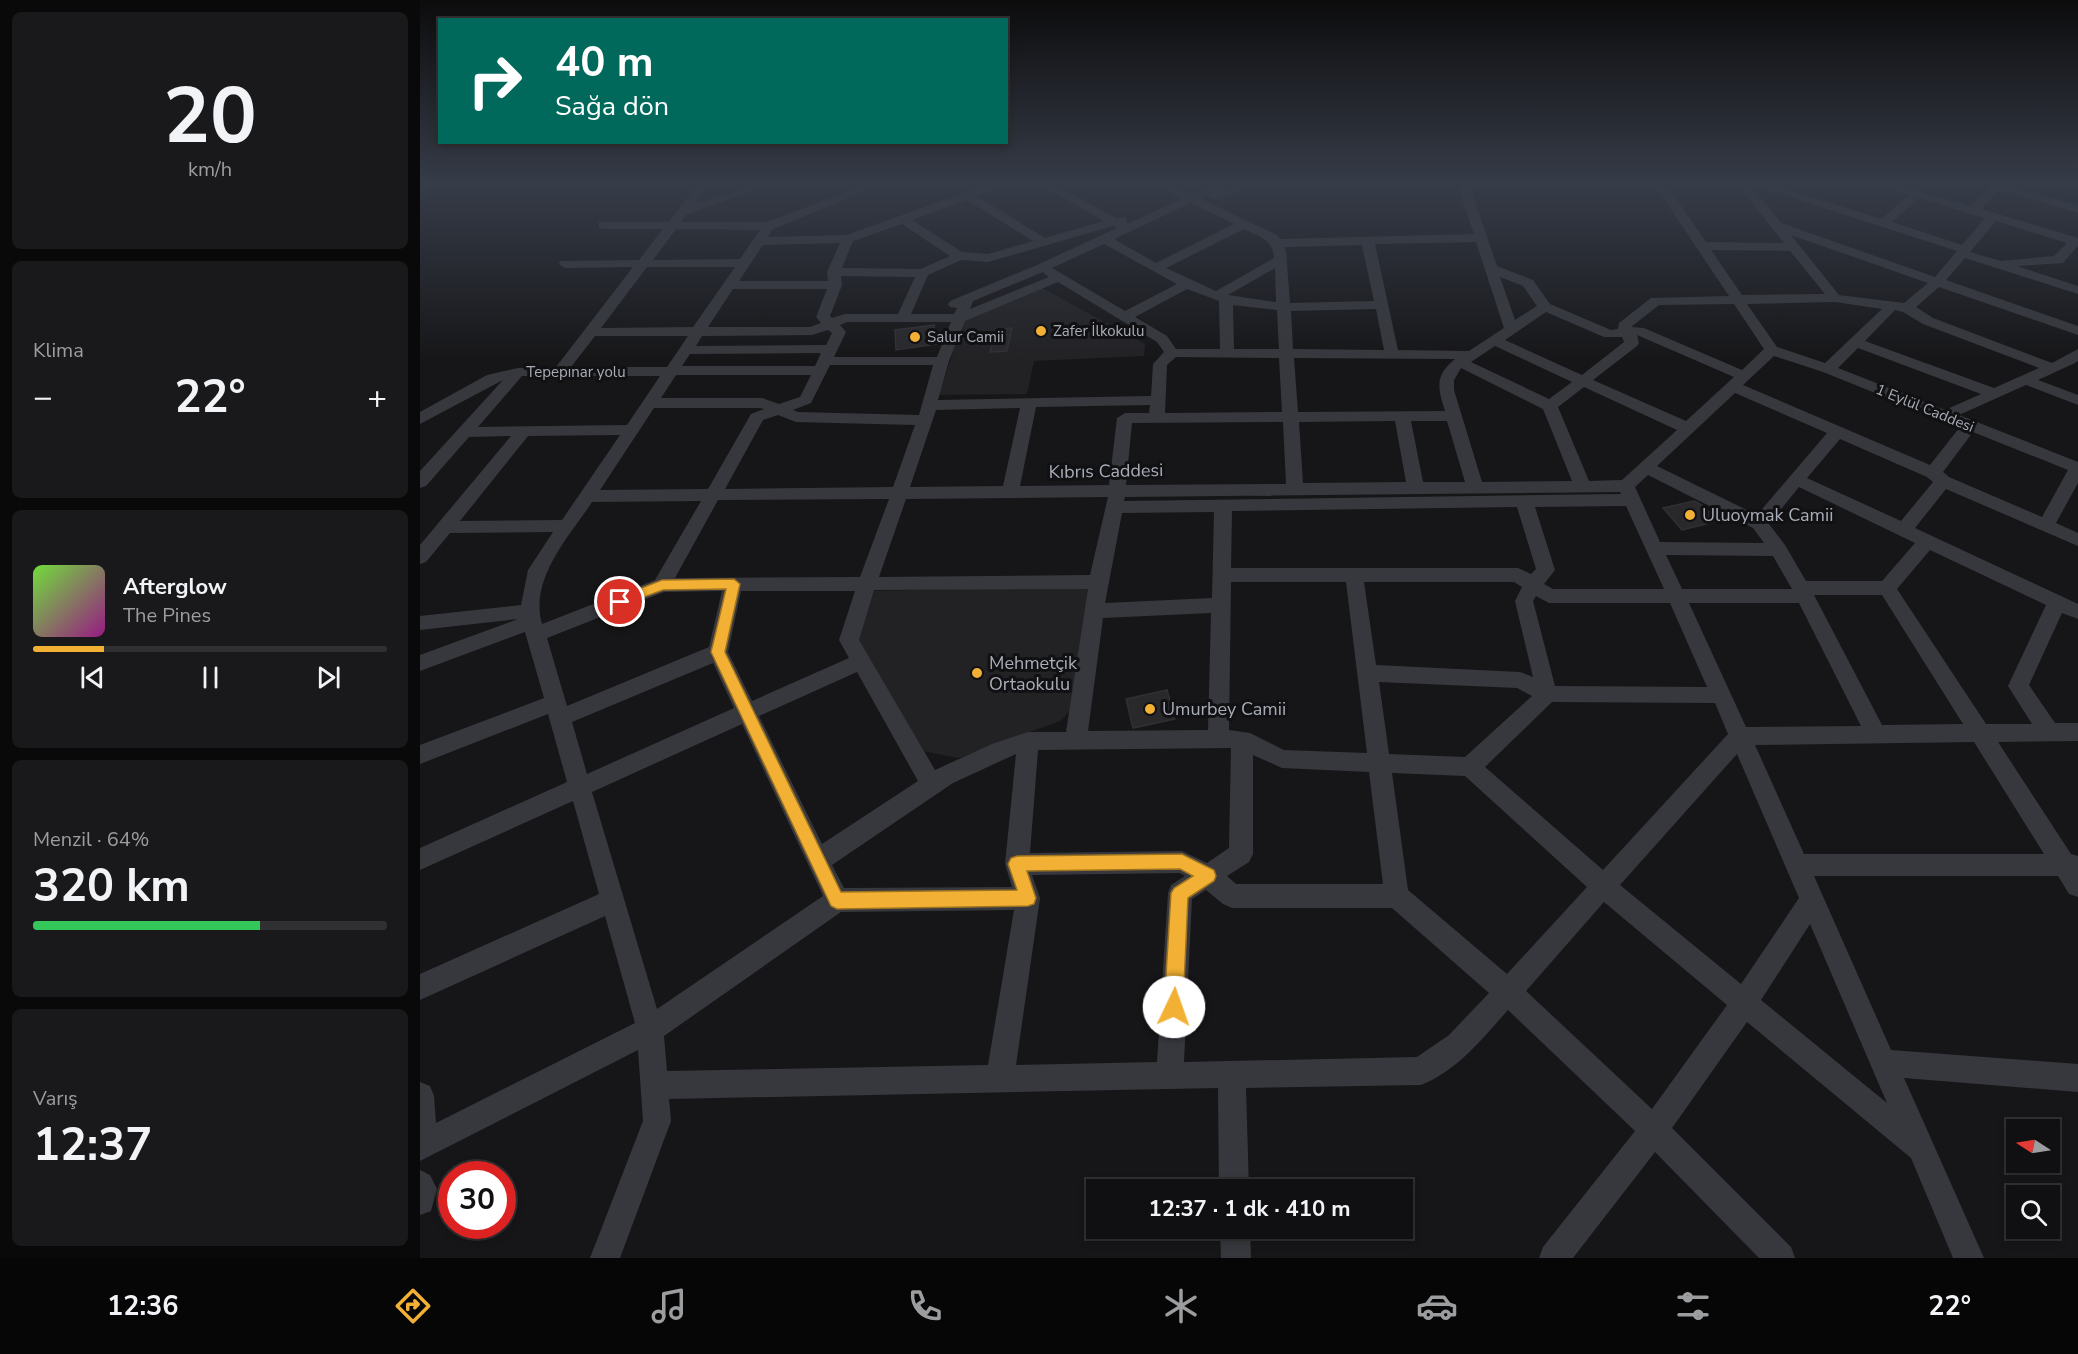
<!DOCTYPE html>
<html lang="tr">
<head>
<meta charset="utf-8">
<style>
	:root { --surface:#101012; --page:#19191b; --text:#f1f3f6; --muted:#9c9d9f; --line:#303032; --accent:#f2b134 }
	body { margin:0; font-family:"Nunito Sans",sans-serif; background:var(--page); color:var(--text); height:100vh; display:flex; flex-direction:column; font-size:22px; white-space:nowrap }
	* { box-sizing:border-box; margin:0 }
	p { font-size:20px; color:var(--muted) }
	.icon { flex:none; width:33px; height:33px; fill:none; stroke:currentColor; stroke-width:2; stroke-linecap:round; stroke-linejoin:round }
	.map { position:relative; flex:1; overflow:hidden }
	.side { display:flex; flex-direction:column; gap:12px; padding:12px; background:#09090a; width:420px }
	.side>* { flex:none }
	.guide { position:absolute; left:18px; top:18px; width:570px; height:126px; border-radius:0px; box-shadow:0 3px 9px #0003,0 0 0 2px var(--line); background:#00695c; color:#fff; overflow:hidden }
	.needle { width:39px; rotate:282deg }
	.tools { position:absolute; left:1586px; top:1119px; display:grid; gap:12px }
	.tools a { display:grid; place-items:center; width:54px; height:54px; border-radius:0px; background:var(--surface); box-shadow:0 3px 9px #0003,0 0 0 2px var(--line); font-size:30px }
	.speed { position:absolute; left:18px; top:1161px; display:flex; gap:12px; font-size:30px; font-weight:700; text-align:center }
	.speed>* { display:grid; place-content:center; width:78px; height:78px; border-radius:50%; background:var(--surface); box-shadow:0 3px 9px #0003,0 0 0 2px var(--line); line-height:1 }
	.speed .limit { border:9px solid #d22; background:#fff; color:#111 }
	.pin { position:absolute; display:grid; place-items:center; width:51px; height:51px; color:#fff; margin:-26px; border:3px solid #fff; border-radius:50%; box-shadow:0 2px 6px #0007 }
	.me { position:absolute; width:66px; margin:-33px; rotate:3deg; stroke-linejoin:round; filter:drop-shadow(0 0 4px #0008) }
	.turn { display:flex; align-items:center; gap:21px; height:126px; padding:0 18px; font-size:27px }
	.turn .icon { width:78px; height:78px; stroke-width:2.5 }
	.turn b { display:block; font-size:42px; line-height:51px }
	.big { font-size:45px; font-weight:700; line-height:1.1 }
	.side .card { flex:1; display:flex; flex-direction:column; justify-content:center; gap:9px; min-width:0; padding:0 21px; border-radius:9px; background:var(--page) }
	.side .dial { align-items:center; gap:0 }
	.dial b { font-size:78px; line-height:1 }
	.song { display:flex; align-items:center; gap:18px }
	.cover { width:72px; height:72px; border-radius:9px; background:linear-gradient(135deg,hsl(100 70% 55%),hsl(310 70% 35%)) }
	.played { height:6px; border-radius:3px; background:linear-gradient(90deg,var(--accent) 20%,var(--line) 20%) }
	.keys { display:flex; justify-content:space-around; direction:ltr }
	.heat { display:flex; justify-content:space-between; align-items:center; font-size:33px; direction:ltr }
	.charge { height:9px; border-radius:4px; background:linear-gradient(90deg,#34c759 64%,var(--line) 0) }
	.trip { position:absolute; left:666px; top:1179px; width:327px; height:60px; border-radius:0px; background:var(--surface); box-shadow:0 3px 9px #0003,0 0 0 2px var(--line); font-weight:700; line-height:60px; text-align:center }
	.tab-bar { display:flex; height:96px; justify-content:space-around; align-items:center; background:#060607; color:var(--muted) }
	.tab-bar .icon { width:42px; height:42px }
	.tab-bar .selected { color:var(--accent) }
	.tab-bar b { font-size:27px; color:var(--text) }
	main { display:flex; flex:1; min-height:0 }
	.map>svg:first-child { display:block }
</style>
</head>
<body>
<main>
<section class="side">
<div class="card dial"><b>20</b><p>km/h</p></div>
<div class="card"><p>Klima</p>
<div class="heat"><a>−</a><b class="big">22°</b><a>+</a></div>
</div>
<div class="card">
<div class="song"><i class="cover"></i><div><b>Afterglow</b><p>The Pines</p></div></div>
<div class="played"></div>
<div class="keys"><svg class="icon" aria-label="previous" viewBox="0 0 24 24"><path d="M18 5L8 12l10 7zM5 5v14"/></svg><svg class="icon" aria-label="pause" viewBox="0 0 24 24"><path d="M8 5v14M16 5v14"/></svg><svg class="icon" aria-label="next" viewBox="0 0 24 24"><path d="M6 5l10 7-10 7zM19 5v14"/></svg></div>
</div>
<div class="card"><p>Menzil · 64%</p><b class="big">320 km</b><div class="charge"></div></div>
<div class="card"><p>Varış</p><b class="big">12:37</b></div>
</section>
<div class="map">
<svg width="1658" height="1258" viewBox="0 0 1658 1258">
	<rect width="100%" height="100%" fill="#161618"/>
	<g fill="#222225">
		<polygon points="622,288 725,344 724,356 614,361 607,394 519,395 544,319"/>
		<polygon points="662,586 671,590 653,708 640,721 539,758 502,751 435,638 451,591"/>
	</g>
	<g fill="#29292c" stroke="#303034" stroke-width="1.5">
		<polygon points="514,325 516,344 476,350 475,330"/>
		<polygon points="592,328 587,351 570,352 576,329"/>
		<polygon points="1274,501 1282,505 1298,521 1262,530 1243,508"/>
		<polygon points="747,690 755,719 713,728 706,699"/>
	</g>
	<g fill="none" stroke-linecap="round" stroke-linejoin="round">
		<g fill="#37383d" fill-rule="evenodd">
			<path d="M278 184H290L275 204 335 184H351L266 215 261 222H347L447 184H463L353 229 348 237 427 235 543 193 571 184H587L585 186 557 196 625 238 684 221 619 184H633L696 218 706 217 707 224 762 199 735 184H749L771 194 794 184H809L797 192 822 184H838L836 186 797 200 786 196 781 199 857 235 860 239 1054 234 1037 184H1049L1077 266 1113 280 1130 304 1191 330 1198 329 1199 323 1231 298 1309 296 1234 184H1246L1286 242 1364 243 1320 188 1282 187 1276 184H1351L1461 219 1489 195 1459 186 1457 184H1474L1550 206 1573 184H1581L1658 205V213L1579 190 1561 209 1658 238V246L1643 263 1597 266 1658 286V294L1545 258 1526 280 1658 326V335L1519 287 1496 307 1513 318 1632 363 1658 349V361L1655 363 1618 380 1658 395V405L1606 385 1539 415 1658 462V483L1636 523 1658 533V546L1526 489 1495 528 1658 604V619L1642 613 1609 685 1635 723H1658V741L1578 742 1651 854 1658 856V897L1649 894 1638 876H1394L1471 1050 1658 1064V1092L1484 1078 1564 1258H1533L1491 1158 1327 1022 1252 1128 1371 1247 1375 1258H1339L1235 1152 1153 1258H1119L1123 1247 1215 1131 1088 1010C1062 1039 1038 1070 1001 1085L826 1088 829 1190H799L798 1088 249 1099 251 1121 200 1258H170L223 1121 218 1050 0 1161V1082L10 1086 14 1096 16 1123 215 1023 185 916 0 1000V974L179 894 153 801 0 870V848L147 782 128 714 0 764V745L124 698 105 632 0 671V655L98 619 0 630V616L101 605 108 570 133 532 30 533 6 562 0 564V545L91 436 49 437 6 486 0 488V471L83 380 0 424V412L67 375 98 368 136 367 213 267 145 268 139 264 140 261 219 260 243 229H183L179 228V222H249ZM1333 188H1342L1537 251 1515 277 1361 223ZM1499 198 1565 218 1542 245 1472 222ZM547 200 613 241 568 254 542 252 492 220ZM771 203 814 224 736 263 694 239ZM1576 221 1647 243 1634 256 1581 261 1550 252ZM482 224 530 256 501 269 422 268 433 241ZM693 226 697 228 617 265 530 301 528 304 530 307 537 308 534 314H491L508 275 541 260 568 262ZM256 229 340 230 320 259 233 260ZM824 229C838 236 853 239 854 258L796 291 746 268ZM1371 235 1508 283 1484 303 1419 295ZM1056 242 1084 328 1049 351 978 350 955 244ZM420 243 407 272 408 281H319L343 245ZM684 244 757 284 705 311 632 268ZM942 245 954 301 870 303 866 251 864 247ZM1291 250 1370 251 1405 294 1322 295ZM227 267H315L273 327 181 328ZM855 268 856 302 808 295ZM623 272 629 277 550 309 553 301ZM421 276 495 277 478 314H425L412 318 410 316 422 285ZM1080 277 1103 286 1117 306 1095 320ZM638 282 737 342 744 352 733 364 731 396 518 400 529 361 545 321ZM313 289H407L396 317 401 323 390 327H288ZM767 289 799 301 800 349H756L747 336 715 317ZM1415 302 1462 309 1405 363 1357 347 1327 304ZM1314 304 1344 349 1322 370 1224 328 1211 327 1239 305ZM813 305 857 310 859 349H814ZM956 309 964 350 873 349 871 311ZM1475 310 1483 312 1503 324 1619 368 1574 388 1445 341ZM1126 312 1184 337H1202L1204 342 1162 375 1085 340ZM427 322H531L517 357H414L426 332 420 325ZM408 330 412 333 406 345 276 346 282 336 392 335ZM1217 335 1314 377 1266 421 1173 380 1217 346 1219 343ZM175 336H268L247 367H151ZM1075 346 1152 382 1129 399 1051 362ZM1438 348 1561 394 1525 410 1418 368ZM401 353 395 366H262L270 354ZM1354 356 1403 372 1540 427 1510 465 1323 385ZM756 357 859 358 862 412 745 413 747 365ZM874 358 1035 359C1014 376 1018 388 1025 411L878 412ZM410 365H513L499 415 378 412 373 410 391 403ZM1041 368 1123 409 1152 481 1062 482 1034 390V380ZM256 375H391L380 397 359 404 342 398H241ZM102 376H240L207 425 58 427ZM1164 387 1257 430 1202 480 1169 481 1138 407ZM1315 393 1407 433 1337 515 1237 466ZM730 405 729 413H705L697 418 689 485 600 486 616 407ZM234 408H340L344 409 331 414 288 489 180 490ZM600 408 583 486 490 487 516 410ZM358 415 376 422 495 425 473 487 305 489 343 420ZM975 421 986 482 883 483 879 422ZM991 421H1027L1045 482H1003ZM863 422 866 484 706 485 712 423ZM1553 432 1648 470 1622 517 1529 477 1523 472ZM200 435 142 520 40 521 108 436ZM1420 439 1507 477 1513 482 1481 521 1387 478ZM1228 475 1333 528 1344 543 1240 542 1215 487ZM1379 487 1495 543 1462 581H1386L1365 545 1349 524ZM1200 492 1201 494 704 501 705 497ZM688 497 670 575 459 577 486 499ZM469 499 440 577 255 578 298 500ZM281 501 235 580 122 624C109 579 149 537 172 502ZM1206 506 1244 589H1133L1124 584 1135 570 1115 507ZM1097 507 1116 569 1111 574 1098 568H811L812 511ZM794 512 792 598 685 603 702 513ZM1510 550 1626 605 1588 686 1612 724H1566L1477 589ZM1246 555 1353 556 1372 589H1262ZM811 582H926L947 753 864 750 830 733 809 730ZM944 582H1094L1102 587 1095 601 1113 677 1100 672 956 665ZM668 589 646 732H608L572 744 515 770 439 640 454 590ZM302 591 289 647 147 706 127 638 244 592ZM321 591H435L419 640 429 658 332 701 308 652ZM1394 595H1462L1543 724 1462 725ZM1116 596 1129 603H1250L1287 687 1135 686 1113 601ZM1269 603H1379L1441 726 1326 727ZM791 613 788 730 668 731 683 618ZM293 663 314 708 167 774 152 722ZM437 672 498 781 402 844 339 716ZM959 682 1097 688 1112 696 1045 757 969 754ZM1132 702 1295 703 1308 734 1183 870 1065 767ZM322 724 403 896 237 1009 172 792ZM1554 742 1624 854H1384L1335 745ZM811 748 809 848 787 863 762 851 610 853 618 750ZM596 754 585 864 592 887 424 888 412 865 533 783ZM1317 754 1379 898 1321 984 1200 885ZM833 755 862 768 949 772 963 884H816L807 876 829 862 833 854ZM972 773 1045 776 1167 887 1087 974 988 890ZM760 873 765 876 751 885 748 893 737 1062 596 1065 620 898 612 875ZM786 890 803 904 812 908H972L1069 993 1029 1035 997 1057 764 1062 772 899ZM1184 902 1307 1005 1232 1109 1106 991ZM594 910 568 1065 247 1071 244 1036 421 912ZM1390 924 1467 1103 1341 1000Z"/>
			<polygon points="0,1170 10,1175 17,1189 11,1211 0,1215"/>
			<polygon points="800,1228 830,1228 831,1258 801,1258"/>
		</g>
	</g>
	<linearGradient id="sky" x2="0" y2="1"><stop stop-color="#0c0c0d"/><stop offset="0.51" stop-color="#363c48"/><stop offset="1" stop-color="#363c48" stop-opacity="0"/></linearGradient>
	<rect width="1658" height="360" fill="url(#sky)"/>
	<polygon fill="#f2b134" stroke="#9d7322" stroke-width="1.5" points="314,579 320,584 305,652 421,892 597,890 588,864 591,858 597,856 762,854 794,870 796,876 794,881 768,898 763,1007 760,1014 754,1016 747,1014 744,1007 751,893 754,888 773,876 760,869 607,871 616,898 614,904 608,906 417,909 411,906 291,652 306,589 243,590 200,606 193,602 195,598 242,580"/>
	<g fill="#f2b134" stroke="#111113" stroke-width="2">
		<circle cx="621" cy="331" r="6"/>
		<circle cx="495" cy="337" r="6"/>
		<circle cx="1270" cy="515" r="6"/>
		<circle cx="557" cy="673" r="6"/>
		<circle cx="730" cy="709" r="6"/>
	</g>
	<g text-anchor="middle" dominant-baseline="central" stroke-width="6" stroke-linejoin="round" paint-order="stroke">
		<g font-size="15" fill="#a8adb8" stroke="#111113" text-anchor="start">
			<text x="633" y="331">Zafer İlkokulu</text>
			<text x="507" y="337">Salur Camii</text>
		</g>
		<g font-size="15" fill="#a8adb8" stroke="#111113">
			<text x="156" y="372">Tepepınar yolu</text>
			<text transform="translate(1505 408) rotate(22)">1 Eylül Caddesi</text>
		</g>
		<g font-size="18" fill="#a8adb8" stroke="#111113">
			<text transform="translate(686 471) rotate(-1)">Kıbrıs Caddesi</text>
		</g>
		<g font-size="18" fill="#a8adb8" stroke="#111113" text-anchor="start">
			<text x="1282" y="515">Uluoymak Camii</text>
			<text x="569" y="663">Mehmetçik<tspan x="569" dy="21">Ortaokulu</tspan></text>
			<text x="742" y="709">Umurbey Camii</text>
		</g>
	</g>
</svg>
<div class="tools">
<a><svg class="needle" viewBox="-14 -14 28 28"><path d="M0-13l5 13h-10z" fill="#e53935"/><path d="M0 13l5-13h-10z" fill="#9c9d9f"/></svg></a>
<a><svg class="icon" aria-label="search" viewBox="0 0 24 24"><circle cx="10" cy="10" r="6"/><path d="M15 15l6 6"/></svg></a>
</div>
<div class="speed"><div class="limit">30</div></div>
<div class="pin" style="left:200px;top:602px;background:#d93025"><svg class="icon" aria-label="arrive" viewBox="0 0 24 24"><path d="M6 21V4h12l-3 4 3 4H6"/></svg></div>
<svg class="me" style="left:754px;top:1007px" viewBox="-20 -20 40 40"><circle r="19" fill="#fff"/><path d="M0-13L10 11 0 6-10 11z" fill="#f2b134"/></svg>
<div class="trip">12:37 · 1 dk · 410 m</div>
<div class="guide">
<div class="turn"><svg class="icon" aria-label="right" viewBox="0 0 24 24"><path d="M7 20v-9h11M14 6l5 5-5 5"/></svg><div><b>40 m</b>Sağa dön</div></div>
</div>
</div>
</main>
<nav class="tab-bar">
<b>12:36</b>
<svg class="icon selected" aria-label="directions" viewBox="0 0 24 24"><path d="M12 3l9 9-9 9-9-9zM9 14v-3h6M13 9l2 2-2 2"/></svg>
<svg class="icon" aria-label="music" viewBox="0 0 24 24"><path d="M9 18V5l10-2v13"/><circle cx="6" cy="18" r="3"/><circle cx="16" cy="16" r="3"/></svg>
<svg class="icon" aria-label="phone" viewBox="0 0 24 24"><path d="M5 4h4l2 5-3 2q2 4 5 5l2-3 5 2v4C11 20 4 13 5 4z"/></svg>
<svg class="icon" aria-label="climate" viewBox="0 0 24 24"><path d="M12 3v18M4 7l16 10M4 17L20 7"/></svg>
<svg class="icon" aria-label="car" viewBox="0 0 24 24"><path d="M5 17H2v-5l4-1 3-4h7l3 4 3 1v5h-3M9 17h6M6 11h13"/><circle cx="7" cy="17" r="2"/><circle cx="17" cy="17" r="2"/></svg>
<svg class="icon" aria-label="filters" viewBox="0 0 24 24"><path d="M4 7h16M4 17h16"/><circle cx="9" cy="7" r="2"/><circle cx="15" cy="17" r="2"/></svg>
<b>22°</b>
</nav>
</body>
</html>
